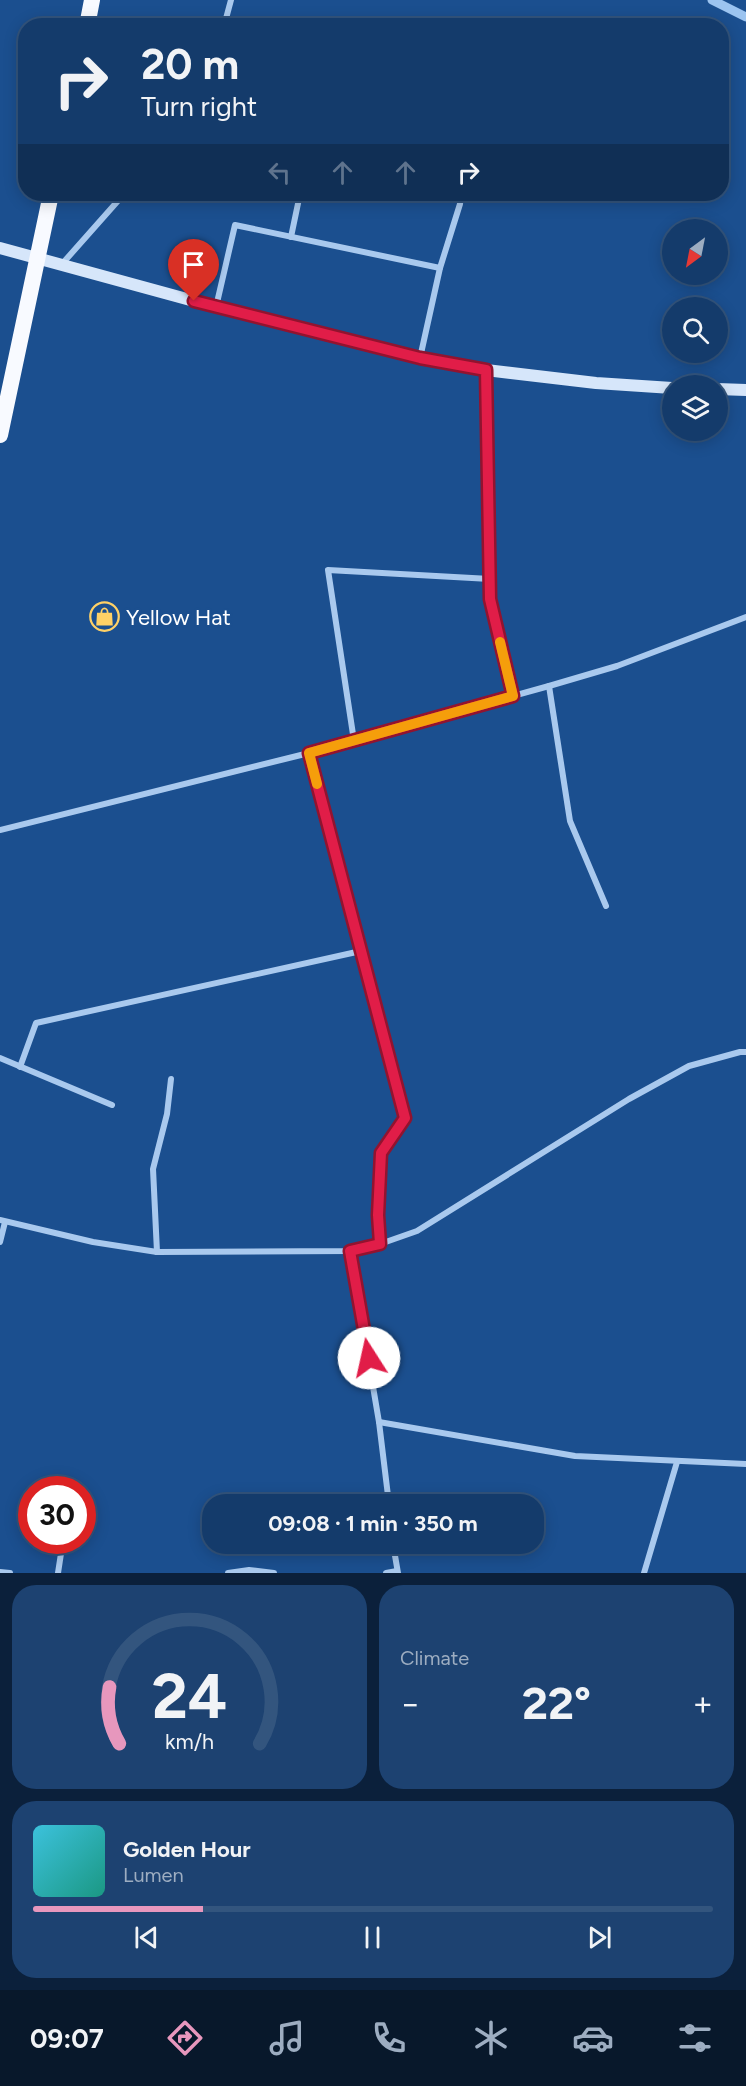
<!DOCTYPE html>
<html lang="en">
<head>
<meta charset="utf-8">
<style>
	:root { --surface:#143b6b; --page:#1d4271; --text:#f1f3f6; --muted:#9dadc1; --line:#33557e; --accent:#e797bd }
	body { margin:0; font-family:Figtree,sans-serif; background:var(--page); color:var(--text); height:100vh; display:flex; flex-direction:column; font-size:22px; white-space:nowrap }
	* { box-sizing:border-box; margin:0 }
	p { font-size:20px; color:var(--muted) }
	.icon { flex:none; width:33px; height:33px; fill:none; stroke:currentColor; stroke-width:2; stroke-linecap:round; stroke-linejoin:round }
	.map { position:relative; height:1573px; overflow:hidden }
	.details { display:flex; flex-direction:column; gap:12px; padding:12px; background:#0b203b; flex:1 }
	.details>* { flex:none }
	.top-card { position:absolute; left:18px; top:18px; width:711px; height:183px; border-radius:24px; box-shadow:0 3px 15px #0003,0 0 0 2px var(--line); background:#143b6b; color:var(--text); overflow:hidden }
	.needle { width:39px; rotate:212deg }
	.controls { position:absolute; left:662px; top:219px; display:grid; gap:12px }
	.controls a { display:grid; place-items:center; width:66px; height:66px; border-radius:50%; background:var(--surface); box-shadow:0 3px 15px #0003,0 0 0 2px var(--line); font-size:30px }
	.speed { position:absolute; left:18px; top:1476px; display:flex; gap:12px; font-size:30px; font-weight:700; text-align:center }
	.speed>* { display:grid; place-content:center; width:78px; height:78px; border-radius:50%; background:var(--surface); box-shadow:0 3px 15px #0003,0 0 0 2px var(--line); line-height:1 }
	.speed .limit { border:9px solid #d22; background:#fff; color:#111 }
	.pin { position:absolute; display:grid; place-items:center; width:51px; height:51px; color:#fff; margin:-62px -26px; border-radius:50% 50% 50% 0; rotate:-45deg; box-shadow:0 0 6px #0007 }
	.pin .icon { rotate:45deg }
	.me { position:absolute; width:66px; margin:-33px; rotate:350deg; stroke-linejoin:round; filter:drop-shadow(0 0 4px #0008) }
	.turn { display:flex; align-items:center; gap:21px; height:126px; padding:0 24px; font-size:27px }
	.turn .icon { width:78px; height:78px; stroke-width:2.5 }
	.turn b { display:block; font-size:42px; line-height:51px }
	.lanes { display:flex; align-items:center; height:57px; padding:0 24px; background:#0003; justify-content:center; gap:30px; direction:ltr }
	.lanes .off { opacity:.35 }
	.big { font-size:45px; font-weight:700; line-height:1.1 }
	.details .card { flex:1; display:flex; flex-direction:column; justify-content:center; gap:9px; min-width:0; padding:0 21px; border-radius:24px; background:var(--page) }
	.details .dial { align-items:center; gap:0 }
	.dial svg { height:156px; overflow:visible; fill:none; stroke:var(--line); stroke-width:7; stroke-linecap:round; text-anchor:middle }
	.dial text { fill:var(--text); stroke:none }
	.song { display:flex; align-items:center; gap:18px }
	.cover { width:72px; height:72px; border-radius:9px; background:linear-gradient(135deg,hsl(190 70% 55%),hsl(170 70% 35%)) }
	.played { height:6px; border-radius:3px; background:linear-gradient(90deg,var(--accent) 25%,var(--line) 25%) }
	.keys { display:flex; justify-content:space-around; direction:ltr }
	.heat { display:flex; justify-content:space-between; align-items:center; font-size:33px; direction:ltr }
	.details .tiles { flex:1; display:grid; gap:12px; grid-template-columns:1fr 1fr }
	.card:last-child { grid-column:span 2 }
	.trip { position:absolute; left:202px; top:1494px; width:342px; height:60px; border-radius:24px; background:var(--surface); box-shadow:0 3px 15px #0003,0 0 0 2px var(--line); font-weight:700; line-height:60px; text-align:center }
	.dock { display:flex; height:96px; justify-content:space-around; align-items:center; background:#08182b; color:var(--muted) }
	.dock .icon { width:42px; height:42px }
	.dock .active { color:var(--accent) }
	.dock b { font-size:27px; color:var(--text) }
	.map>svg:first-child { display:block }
</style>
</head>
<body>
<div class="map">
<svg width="746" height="1573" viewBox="0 0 746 1573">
	<rect width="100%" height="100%" fill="#1b4f8f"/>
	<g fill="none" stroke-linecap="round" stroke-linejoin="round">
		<polyline stroke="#9cc4f0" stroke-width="9" points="712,0 746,17"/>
		<g stroke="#a9c9ee" stroke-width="6">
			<polyline points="224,26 231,0"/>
			<polyline points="291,237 300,194"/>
			<polyline points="62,264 124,194"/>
			<polyline points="216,307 235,225 440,268"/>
			<polyline points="420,358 440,268 460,204 461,194"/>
			<polyline points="486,370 490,599 513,696"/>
			<polyline points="549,686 570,821 606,906"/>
			<polyline points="354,741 328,570 490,579"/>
			<polyline points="309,753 405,1118 381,1153 378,1215 380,1244"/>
			<polyline points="0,830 309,753 549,686 617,666 746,617"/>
			<polyline points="0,1058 112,1105"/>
			<polyline points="20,1067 36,1023 361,951"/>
			<polyline points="0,1220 93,1242 157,1252 350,1251 380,1244 417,1231 629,1099 689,1066 740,1052 746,1052"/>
			<polyline points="0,1242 5,1222"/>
			<polyline points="350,1251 379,1422 389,1504"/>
			<polyline points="157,1252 153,1169 167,1114 171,1079"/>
			<polyline points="379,1422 575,1456 746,1464"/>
			<polyline points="393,1544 398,1573"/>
			<polyline points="0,1572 10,1573"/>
			<polyline points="58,1573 62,1547"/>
			<polyline points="228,1573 249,1570 274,1573"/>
			<polyline points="386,1573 397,1571"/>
			<polyline points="644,1573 677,1462"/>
		</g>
		<g stroke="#d6e6fa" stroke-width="12">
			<polyline points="0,248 216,307 420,358 486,370 596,383 672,388"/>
			<polyline points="717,389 746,390"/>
		</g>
		<g stroke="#f8faff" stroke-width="16">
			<polyline points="87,26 92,0"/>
			<polyline points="0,435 51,194"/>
		</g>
	</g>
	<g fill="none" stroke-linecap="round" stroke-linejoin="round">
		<defs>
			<polyline id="route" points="194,301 420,358 486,370 490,599 513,696 309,753 405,1118 381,1153 378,1215 380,1244 350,1251 369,1358"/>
		</defs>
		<use href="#route" stroke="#92132f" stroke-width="15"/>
		<use href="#route" stroke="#e11d48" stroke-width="10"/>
		<polyline stroke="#f59e0b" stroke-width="10" points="317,784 309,753 513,696 500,642"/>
	</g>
	<defs>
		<symbol id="shop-ring" viewBox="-11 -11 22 22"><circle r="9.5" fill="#1b4f8f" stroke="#ffd166" stroke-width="1.5"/><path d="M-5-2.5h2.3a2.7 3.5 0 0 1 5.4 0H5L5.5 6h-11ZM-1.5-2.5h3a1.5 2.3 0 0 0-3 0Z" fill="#ffd166"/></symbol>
	</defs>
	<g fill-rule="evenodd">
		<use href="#shop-ring" x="88" y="600" width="33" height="33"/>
	</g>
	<g text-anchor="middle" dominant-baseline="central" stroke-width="4.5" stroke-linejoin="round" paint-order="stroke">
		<g font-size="22" fill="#fff" stroke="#1b4f8f" text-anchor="start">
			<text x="126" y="617">Yellow Hat</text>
		</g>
	</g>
</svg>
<div class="controls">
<a><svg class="needle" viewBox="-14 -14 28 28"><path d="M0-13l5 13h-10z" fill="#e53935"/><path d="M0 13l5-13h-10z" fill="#9dadc1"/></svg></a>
<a><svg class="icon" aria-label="search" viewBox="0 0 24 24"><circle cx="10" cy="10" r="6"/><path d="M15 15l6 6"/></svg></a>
<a><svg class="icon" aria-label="layers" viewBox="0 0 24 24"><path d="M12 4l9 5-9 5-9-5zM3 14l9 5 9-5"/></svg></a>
</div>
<div class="speed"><div class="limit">30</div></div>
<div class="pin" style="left:194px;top:301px;background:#d93025"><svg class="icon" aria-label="arrive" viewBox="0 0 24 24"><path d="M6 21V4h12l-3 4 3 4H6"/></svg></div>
<svg class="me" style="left:369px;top:1358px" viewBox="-20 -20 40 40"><circle r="19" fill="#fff"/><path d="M0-13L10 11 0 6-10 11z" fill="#e11d48"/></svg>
<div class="trip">09:08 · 1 min · 350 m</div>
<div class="top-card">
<div class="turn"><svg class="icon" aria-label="right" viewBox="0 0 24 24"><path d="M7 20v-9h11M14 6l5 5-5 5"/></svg><div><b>20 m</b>Turn right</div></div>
<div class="lanes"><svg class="icon off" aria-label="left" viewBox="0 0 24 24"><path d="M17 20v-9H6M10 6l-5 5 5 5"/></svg><svg class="icon off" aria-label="ahead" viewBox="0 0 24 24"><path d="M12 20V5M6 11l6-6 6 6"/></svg><svg class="icon off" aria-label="ahead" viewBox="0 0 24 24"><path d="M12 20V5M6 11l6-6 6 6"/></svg><svg class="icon" aria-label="right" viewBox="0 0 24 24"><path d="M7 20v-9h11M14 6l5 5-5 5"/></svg></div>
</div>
</div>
<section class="details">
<div class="tiles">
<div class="card dial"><svg viewBox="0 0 100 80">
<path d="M14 69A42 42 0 1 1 86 69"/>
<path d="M14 69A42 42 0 0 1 9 40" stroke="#e797bd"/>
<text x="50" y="56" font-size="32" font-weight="700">24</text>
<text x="50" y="72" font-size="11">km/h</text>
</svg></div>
<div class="card"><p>Climate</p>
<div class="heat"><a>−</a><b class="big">22°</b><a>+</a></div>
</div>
<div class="card">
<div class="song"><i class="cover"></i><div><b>Golden Hour</b><p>Lumen</p></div></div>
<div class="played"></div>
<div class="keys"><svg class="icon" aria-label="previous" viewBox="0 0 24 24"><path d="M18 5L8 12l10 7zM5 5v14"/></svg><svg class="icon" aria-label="pause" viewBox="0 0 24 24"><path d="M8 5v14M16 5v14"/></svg><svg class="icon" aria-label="next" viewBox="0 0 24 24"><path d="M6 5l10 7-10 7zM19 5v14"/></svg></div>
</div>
</div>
</section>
<nav class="dock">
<b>09:07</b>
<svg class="icon active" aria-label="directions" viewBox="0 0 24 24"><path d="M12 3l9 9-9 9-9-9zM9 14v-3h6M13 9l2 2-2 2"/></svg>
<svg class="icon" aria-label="music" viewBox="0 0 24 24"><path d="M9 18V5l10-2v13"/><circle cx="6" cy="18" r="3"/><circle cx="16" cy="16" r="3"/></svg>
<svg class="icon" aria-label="phone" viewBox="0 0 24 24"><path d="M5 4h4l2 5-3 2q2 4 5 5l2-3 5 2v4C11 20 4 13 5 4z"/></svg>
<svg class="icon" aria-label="climate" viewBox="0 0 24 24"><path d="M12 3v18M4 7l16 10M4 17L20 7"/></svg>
<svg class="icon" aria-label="car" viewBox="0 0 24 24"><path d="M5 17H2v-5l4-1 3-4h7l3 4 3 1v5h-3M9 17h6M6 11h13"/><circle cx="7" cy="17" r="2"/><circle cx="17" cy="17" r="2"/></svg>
<svg class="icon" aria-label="filters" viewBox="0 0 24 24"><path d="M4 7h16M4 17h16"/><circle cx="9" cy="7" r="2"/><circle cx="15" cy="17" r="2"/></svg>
</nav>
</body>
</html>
